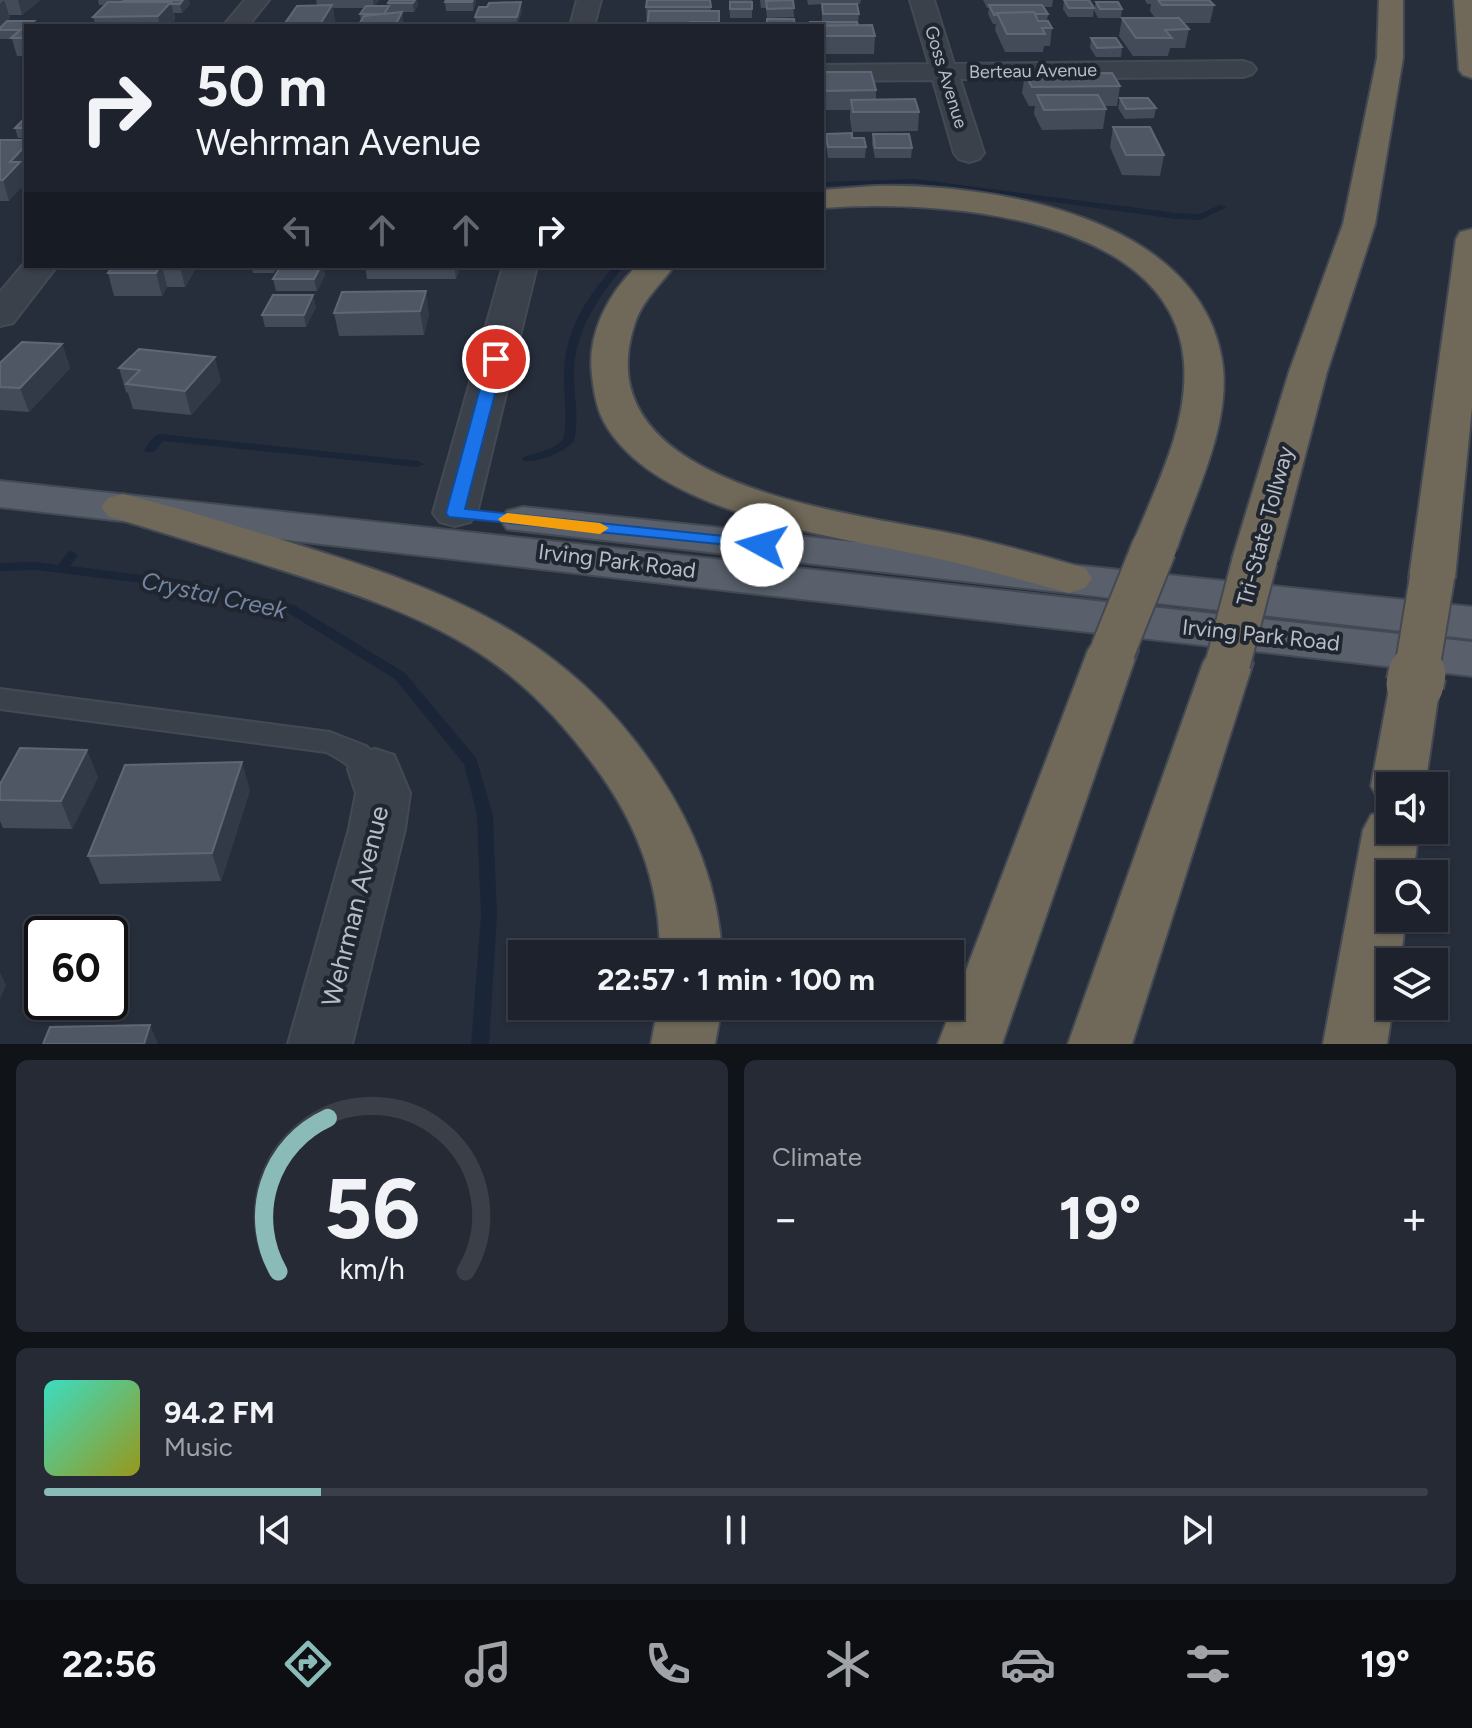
<!DOCTYPE html>
<html lang="en">
<head>
<meta charset="utf-8">
<style>
	:root { --surface:#1d222c; --page:#252a34; --text:#f1f3f6; --muted:#a0a4a9; --line:#3b3f48; --accent:#8bbbb9 }
	body { margin:0; font-family:Figtree,sans-serif; background:var(--page); color:var(--text); height:100vh; display:flex; flex-direction:column; font-size:30px; white-space:nowrap }
	* { box-sizing:border-box; margin:0 }
	p { font-size:26px; color:var(--muted) }
	.icon { flex:none; width:44px; height:44px; fill:none; stroke:currentColor; stroke-width:2; stroke-linecap:round; stroke-linejoin:round }
	.map { position:relative; height:1044px; overflow:hidden }
	.side { display:flex; flex-direction:column; gap:16px; padding:16px; background:#101318; flex:1 }
	.side>* { flex:none }
	.banner { position:absolute; left:24px; top:24px; width:800px; height:244px; border-radius:0px; box-shadow:0 2px 6px #0004,0 0 0 2px var(--line); background:#1d222c; color:var(--text); overflow:hidden }
	.tools { position:absolute; left:1376px; top:772px; display:grid; gap:16px }
	.tools a { display:grid; place-items:center; width:72px; height:72px; border-radius:0px; background:var(--surface); box-shadow:0 2px 6px #0004,0 0 0 2px var(--line); font-size:40px }
	.speed { position:absolute; left:24px; top:916px; display:flex; gap:16px; font-size:40px; font-weight:700; text-align:center }
	.speed>* { display:grid; place-content:center; width:104px; height:104px; border-radius:50%; background:var(--surface); box-shadow:0 2px 6px #0004,0 0 0 2px var(--line); line-height:1 }
	.speed .limit { border:4px solid #111; border-radius:12px; background:#fff; color:#111 }
	.pin { position:absolute; display:grid; place-items:center; width:68px; height:68px; color:#fff; margin:-34px; border:4px solid #fff; border-radius:50%; box-shadow:0 2px 8px #0007 }
	.me { position:absolute; width:88px; margin:-44px; rotate:276deg; stroke-linejoin:round; filter:drop-shadow(0 0 6px #0008) }
	.turn { display:flex; align-items:center; gap:28px; height:168px; padding:0 40px; font-size:36px }
	.turn .icon { width:104px; height:104px; stroke-width:2.5 }
	.turn b { display:block; font-size:56px; line-height:68px }
	.lanes { display:flex; align-items:center; height:76px; padding:0 40px; background:#0003; justify-content:center; gap:40px; direction:ltr }
	.lanes .off { opacity:.35 }
	.big { font-size:60px; font-weight:700; line-height:1.1 }
	.side .tile { flex:1; display:flex; flex-direction:column; justify-content:center; gap:12px; min-width:0; padding:0 28px; border-radius:12px; background:var(--page) }
	.side .dial { align-items:center; gap:0 }
	.dial svg { height:208px; overflow:visible; fill:none; stroke:var(--line); stroke-width:7; stroke-linecap:round; text-anchor:middle }
	.dial text { fill:var(--text); stroke:none }
	.song { display:flex; align-items:center; gap:24px }
	.cover { width:96px; height:96px; border-radius:12px; background:linear-gradient(135deg,hsl(170 70% 55%),hsl(60 70% 35%)) }
	.played { height:8px; border-radius:4px; background:linear-gradient(90deg,var(--accent) 20%,var(--line) 20%) }
	.keys { display:flex; justify-content:space-around; direction:ltr }
	.heat { display:flex; justify-content:space-between; align-items:center; font-size:44px; direction:ltr }
	.side .tiles { flex:1; display:grid; gap:16px; grid-template-columns:1fr 1fr }
	.tile:last-child { grid-column:span 2 }
	.trip { position:absolute; left:508px; top:940px; width:456px; height:80px; border-radius:0px; background:var(--surface); box-shadow:0 2px 6px #0004,0 0 0 2px var(--line); font-weight:700; line-height:80px; text-align:center }
	.tab-bar { display:flex; height:128px; justify-content:space-around; align-items:center; background:#0c0e12; color:var(--muted) }
	.tab-bar .icon { width:56px; height:56px }
	.tab-bar .active { color:var(--accent) }
	.tab-bar b { font-size:36px; color:var(--text) }
	.map>svg:first-child { display:block }
</style>
</head>
<body>
<div class="map">
<svg width="1472" height="1044" viewBox="0 0 1472 1044">
	<rect width="100%" height="100%" fill="#272e3b"/>
	<g fill="none" stroke-linecap="round" stroke-linejoin="round">
		<g fill="#1b2538" fill-rule="evenodd">
			<polygon points="915,179 1176,213 1199,214 1220,205 1227,207 1200,220 1176,219 915,183 822,186 822,182"/>
			<path d="M614 266H624C596 301 573 333 574 379 575 401 579 420 574 442 561 453 541 462 524 461L522 459 524 457 552 448 563 440C568 419 564 399 564 378 563 333 586 298 614 266Z"/>
			<path d="M160 434 418 461 424 464 418 467 163 441 154 452H146L144 450C148 444 153 435 160 434Z"/>
			<polygon points="72,551 78,555 70,566 183,580 294,605 405,673 476,758 493,815 497,916 489,1044 471,1044 481,916 477,815 464,764 395,679 285,611 183,588 36,570 0,571 0,563 36,562 58,565 68,552"/>
		</g>
		<defs>
			<path id="lane" d="M0 689 330 732 366 746 390 769 385 777C364 783 347 761 326 752L0 709Z"/>
			<g id="street">
				<polygon points="245,0 269,0 248,26 223,26"/>
				<polygon points="577,0 601,0 594,26 570,26"/>
				<polygon points="910,0 934,0 954,64 1243,61 1252,64 1256,69 1252,74 1243,77 960,79 984,153 979,159 969,162 959,159 954,153 933,80 822,81 822,65 929,64"/>
				<polygon points="26,261 26,266 57,266 13,323 0,326 0,292"/>
				<polygon points="503,266 537,266 477,513 470,522 455,526 440,522 433,513"/>
				<polygon points="375,749 394,755 410,793 405,829 352,1044 288,1044 349,829 356,793 348,769 356,755"/>
			</g>
			<g id="primary">
				<polygon points="0,481 1472,642 1472,676 0,507"/>
				<polygon points="523,507 1472,607 1472,639 507,529 501,520 507,511"/>
			</g>
			<g id="highway">
				<polygon points="1379,0 1403,0 1403,58 1375,224 1327,372 1278,559 1271,569 1255,573 1239,569 1232,559 1289,372 1343,224 1377,58"/>
				<polygon points="1454,0 1472,0 1472,78 1463,75 1459,70"/>
				<path d="M874 186C992 183 1198 216 1222 360 1232 422 1196 491 1177 548L1170 558 1154 562 1138 558 1131 548C1154 490 1189 426 1184 362 1173 213 932 199 822 208V190Z"/>
				<polygon points="1472,229 1472,406 1455,578 1448,588 1432,593 1416,588 1409,578 1456,239 1460,232"/>
				<path d="M637 266H674C659 287 642 300 634 326 584 484 844 512 944 532 992 541 1039 555 1085 568L1092 578 1085 588 1069 593C1020 580 971 565 921 555 829 535 654 513 604 422 596 407 594 391 592 375 587 334 608 294 637 266Z"/>
				<path d="M123 494C180 508 236 526 292 543 446 590 565 633 658 773 695 829 718 887 722 954H660C660 882 636 821 593 764 564 725 531 689 491 661 427 616 350 592 275 568 220 550 164 533 108 516L101 507 108 498Z"/>
				<polygon points="1113,633 1130,638 1138,650 1002,1044 938,1044 1088,650 1096,638"/>
				<polygon points="1228,646 1246,651 1253,663 1132,1044 1068,1044 1203,663 1210,651"/>
				<polygon points="1415,667 1433,672 1440,684 1425,786 1390,786 1390,804 1379,800 1371,786 1390,684 1397,672"/>
				<polygon points="1390,809 1390,830 1419,830 1413,874 1390,874 1390,918 1406,918 1400,962 1390,962 1390,1006 1393,1006 1387,1044 1323,1044 1363,830 1371,815"/>
				<polygon points="658,1006 722,1006 715,1044 651,1044"/>
			</g>
		</defs>
		<use href="#lane" stroke="#444a54" stroke-width="4"/>
		<use href="#street" stroke="#444a54" stroke-width="4"/>
		<use href="#primary" stroke="#444a54" stroke-width="4"/>
		<use href="#highway" stroke="#434953" stroke-width="4"/>
		<use href="#lane" fill="#3b414b" fill-rule="evenodd"/>
		<use href="#street" fill="#3b414b" fill-rule="evenodd"/>
		<use href="#primary" fill="#59606b" fill-rule="evenodd"/>
		<use href="#highway" fill="#706959" fill-rule="evenodd"/>
		<defs>
			<g id="highway-bridge-far1">
				<polyline points="1113,650 1154,548"/>
				<polyline points="1228,663 1255,559"/>
				<polyline points="1416,676 1432,578"/>
			</g>
			<polyline id="highway-bridge" points="1415,684 1417,674"/>
		</defs>
		<use href="#highway-bridge-far1" stroke="#434953" stroke-width="48" stroke-linecap="butt"/>
		<use href="#highway-bridge" stroke="#434953" stroke-width="61" stroke-linecap="butt"/>
		<use href="#highway-bridge-far1" stroke="#706959" stroke-width="44"/>
		<use href="#highway-bridge" stroke="#706959" stroke-width="57"/>
	</g>
	<g fill="#434b59">
		<polygon points="0,0 40,0 22,15 9,15 10,18 1,25 2,26 26,26 26,56 17,56 12,39 0,39"/>
		<polygon points="98,0 183,0 190,4 182,13 174,13 175,20 169,26 96,26 93,17 106,5 99,5"/>
		<polygon points="316,0 379,0 375,6 388,6 388,3 390,0 417,0 418,6 414,12 402,12 404,26 358,26 361,21 360,14 364,8 333,8 335,22 317,5"/>
		<polygon points="446,0 476,0 476,4 473,11 446,11 445,2"/>
		<polygon points="710,0 711,11 719,11 719,26 647,26 646,7"/>
		<polygon points="729,0 752,0 752,18 730,18"/>
		<polygon points="760,0 793,0 794,17 767,18 766,8 761,8"/>
		<polygon points="807,0 861,0 860,4 857,4 859,14 858,23 858,25 875,36 874,54 822,54 822,26 810,26 810,22 822,22 822,4 808,5"/>
		<polygon points="983,0 1053,0 1052,7 1044,7 1048,14 1047,21 1052,28 1050,46 1044,46 1043,52 1005,52 995,30 996,24 993,24 988,14 989,8 987,8"/>
		<polygon points="1064,0 1094,8 1093,17 1068,17 1063,9"/>
		<polygon points="1145,0 1209,0 1214,5 1210,23 1183,23 1189,29 1185,48 1170,48 1168,56 1133,56 1119,36 1122,18 1155,18 1150,11 1151,4 1147,4"/>
		<polygon points="1096,2 1122,9 1121,18 1098,18 1094,10"/>
		<polygon points="522,11 518,23 476,23 475,17"/>
		<polygon points="1091,38 1122,47 1121,57 1096,57 1090,48"/>
		<polygon points="822,72 876,90 876,99 919,112 918,131 852,132 850,119 850,110 822,110"/>
		<polygon points="1025,74 1120,86 1117,106 1104,106 1106,109 1103,129 1042,130 1034,114 1035,106 1029,106 1022,93"/>
		<polygon points="1120,98 1156,108 1154,118 1125,119 1118,108"/>
		<polygon points="26,117 26,138 18,138 15,128"/>
		<polygon points="822,123 825,135 825,145 822,145"/>
		<polygon points="1113,127 1164,155 1160,176 1122,175 1110,147"/>
		<polygon points="826,134 852,138 866,147 865,158 828,158 826,144"/>
		<polygon points="873,134 912,148 911,158 875,158 872,144"/>
		<polygon points="0,140 24,175 9,201 0,201"/>
		<polygon points="113,266 197,266 185,287 167,287 162,296 114,296 108,273"/>
		<polygon points="251,266 277,266 274,273 253,273"/>
		<polygon points="281,266 323,266 325,275 317,291 276,291 273,279"/>
		<polygon points="365,266 461,266 456,279 367,279"/>
		<polygon points="342,292 429,314 424,335 339,336 334,313"/>
		<polygon points="316,307 306,327 265,327 262,315"/>
		<polygon points="62,344 70,368 29,412 0,410 0,363"/>
		<polygon points="119,368 221,381 191,415 133,409 128,393 126,392"/>
		<polygon points="98,777 72,829 3,828 0,821 0,784"/>
		<polygon points="250,790 221,881 100,884 88,856"/>
	</g>
	<g fill="#323a48">
		<polygon points="4,0 10,18 1,25 3,30 0,30 0,4"/>
		<polygon points="18,0 40,0 22,15"/>
		<polygon points="183,0 189,0 190,4 182,13 180,4"/>
		<polygon points="373,0 379,0 374,8"/>
		<polygon points="415,0 417,0 418,6 414,12 413,3"/>
		<polygon points="473,0 476,0 476,4 473,11"/>
		<polygon points="171,2 175,20 169,26 160,26 158,16"/>
		<polygon points="521,2 522,11 517,26 517,17"/>
		<polygon points="332,5 335,22 333,26 319,26"/>
		<polygon points="402,12 404,26 395,26"/>
		<polygon points="26,145 26,173 24,175 26,183 9,201 3,180 10,162"/>
		<polygon points="160,266 162,266 167,287 162,296 156,273"/>
		<polygon points="180,266 197,266 185,287"/>
		<polygon points="321,266 323,266 325,275 317,291 314,279"/>
		<polygon points="454,266 461,266 456,279"/>
		<polygon points="426,291 429,314 424,335 420,311"/>
		<polygon points="313,295 316,307 306,327 304,315"/>
		<polygon points="62,344 70,368 29,412 20,388"/>
		<polygon points="215,357 221,381 191,415 185,391"/>
		<polygon points="87,750 98,777 72,829 61,801"/>
		<polygon points="242,762 250,790 221,881 212,853"/>
		<polygon points="0,972 6,985 0,999"/>
		<polygon points="150,1025 158,1044 144,1044"/>
	</g>
	<g fill="#4f5765" stroke="#606774" stroke-width="2">
		<polygon points="125,0 183,0 180,4 171,4 171,2 122,2"/>
		<polygon points="390,0 415,0 413,3 388,3"/>
		<polygon points="446,0 473,0 472,2 445,2"/>
		<polygon points="647,0 710,0 711,7 646,7"/>
		<polygon points="793,0 794,8 767,9 766,1"/>
		<polygon points="1064,0 1089,0 1094,8 1069,8"/>
		<polygon points="1158,0 1209,0 1214,5 1162,5"/>
		<polygon points="108,2 171,2 158,16 93,17"/>
		<polygon points="521,2 517,17 475,17 479,7 487,7 489,3"/>
		<rect x="730" y="2" width="22" height="7"/>
		<polygon points="1096,2 1118,2 1122,9 1100,9"/>
		<polygon points="822,4 857,4 859,14 823,14"/>
		<polygon points="332,5 319,26 283,26 297,6"/>
		<polygon points="989,5 1042,5 1048,14 1035,14 1034,12 997,13 998,14 994,15"/>
		<polygon points="366,6 389,6 384,14 360,14"/>
		<polygon points="649,11 719,11 719,22 690,22 689,26 647,26"/>
		<polygon points="402,12 395,26 358,26 364,16"/>
		<polygon points="1034,12 1038,21 1048,21 1052,28 1042,28 1045,34 1007,34 997,13"/>
		<polygon points="1122,18 1179,18 1189,29 1165,30 1172,38 1136,38"/>
		<polygon points="767,19 794,19 795,26 767,26"/>
		<polygon points="7,21 34,21 28,26 26,26 21,30 0,30 0,28"/>
		<polygon points="810,22 857,22 858,25 811,26"/>
		<polygon points="469,23 532,23 531,26 468,26"/>
		<polygon points="414,24 443,24 442,26 413,26"/>
		<polygon points="872,25 875,36 822,36 822,26 812,26"/>
		<polygon points="24,27 26,27 26,38 11,38"/>
		<polygon points="1091,38 1116,38 1122,47 1097,48"/>
		<polygon points="822,72 871,72 876,90 822,91"/>
		<polygon points="1112,73 1120,86 1032,87 1025,74"/>
		<polygon points="1037,95 1098,95 1106,109 1044,110"/>
		<polygon points="1120,98 1148,98 1156,108 1126,109"/>
		<polygon points="915,99 919,112 853,112 851,100"/>
		<polygon points="26,117 26,128 15,128"/>
		<polygon points="822,123 823,123 825,135 822,135"/>
		<polygon points="1113,127 1150,127 1164,155 1126,155"/>
		<polygon points="852,133 852,138 864,138 866,147 828,147 826,134"/>
		<polygon points="873,134 909,134 912,148 875,148"/>
		<polygon points="0,140 26,140 26,145 10,162 20,162 3,180 0,180"/>
		<polygon points="113,266 160,266 156,273 108,273"/>
		<polygon points="281,266 321,266 314,279 273,279"/>
		<polygon points="426,291 420,311 334,313 342,292"/>
		<polygon points="273,295 313,295 304,315 262,315"/>
		<polygon points="22,342 62,344 20,388 0,387 0,363"/>
		<polygon points="139,349 215,357 185,391 126,384 140,370 119,368"/>
		<polygon points="20,748 87,750 61,801 0,800 0,784"/>
		<polygon points="242,762 212,853 88,856 125,765"/>
		<polygon points="150,1025 144,1044 43,1044 50,1027"/>
	</g>
	<polygon fill="#1a73e8" stroke="#114b97" stroke-width="2" points="496,354 504,359 465,509 762,540 771,545 769,549 449,517 446,513 488,359"/>
	<polygon fill="#f59e0b" points="507,513 600,523 609,528 600,534 501,522 498,519"/>
	<g text-anchor="middle" dominant-baseline="central" stroke-width="8" stroke-linejoin="round" paint-order="stroke">
		<g font-size="18" fill="#b7bcc7" stroke="#202630">
			<text transform="translate(1033 71) rotate(-1)">Berteau Avenue</text>
			<text transform="translate(946 77) rotate(73)">Goss Avenue</text>
		</g>
		<g font-size="22" fill="#b7bcc7" stroke="#202630">
			<text transform="translate(1265 526) rotate(-75)">Tri-State Tollway</text>
			<text transform="translate(617 561) rotate(7)">Irving Park Road</text>
			<text transform="translate(1261 635) rotate(6)">Irving Park Road</text>
		</g>
		<g font-size="24" font-style="italic" fill="#7485a1" stroke="#202630">
			<text transform="translate(214 595) rotate(12)">Crystal Creek</text>
		</g>
		<g font-size="26" fill="#b7bcc7" stroke="#202630">
			<text transform="translate(355 906) rotate(-76)">Wehrman Avenue</text>
		</g>
	</g>
</svg>
<div class="tools">
<a><svg class="icon" aria-label="sound" viewBox="0 0 24 24"><path d="M4 9h4l5-4v14l-5-4H4zM17 9q2 3 0 6"/></svg></a>
<a><svg class="icon" aria-label="search" viewBox="0 0 24 24"><circle cx="10" cy="10" r="6"/><path d="M15 15l6 6"/></svg></a>
<a><svg class="icon" aria-label="layers" viewBox="0 0 24 24"><path d="M12 4l9 5-9 5-9-5zM3 14l9 5 9-5"/></svg></a>
</div>
<div class="speed"><div class="limit">60</div></div>
<div class="pin" style="left:496px;top:359px;background:#d93025"><svg class="icon" aria-label="arrive" viewBox="0 0 24 24"><path d="M6 21V4h12l-3 4 3 4H6"/></svg></div>
<svg class="me" style="left:762px;top:545px" viewBox="-20 -20 40 40"><circle r="19" fill="#fff"/><path d="M0-13L10 11 0 6-10 11z" fill="#1a73e8"/></svg>
<div class="trip">22:57 · 1 min · 100 m</div>
<div class="banner">
<div class="turn"><svg class="icon" aria-label="right" viewBox="0 0 24 24"><path d="M7 20v-9h11M14 6l5 5-5 5"/></svg><div><b>50 m</b>Wehrman Avenue</div></div>
<div class="lanes"><svg class="icon off" aria-label="left" viewBox="0 0 24 24"><path d="M17 20v-9H6M10 6l-5 5 5 5"/></svg><svg class="icon off" aria-label="ahead" viewBox="0 0 24 24"><path d="M12 20V5M6 11l6-6 6 6"/></svg><svg class="icon off" aria-label="ahead" viewBox="0 0 24 24"><path d="M12 20V5M6 11l6-6 6 6"/></svg><svg class="icon" aria-label="right" viewBox="0 0 24 24"><path d="M7 20v-9h11M14 6l5 5-5 5"/></svg></div>
</div>
</div>
<section class="side">
<div class="tiles">
<div class="tile dial"><svg viewBox="0 0 100 80">
<path d="M14 69A42 42 0 1 1 86 69"/>
<path d="M14 69A42 42 0 0 1 33 10" stroke="#8bbbb9"/>
<text x="50" y="56" font-size="32" font-weight="700">56</text>
<text x="50" y="72" font-size="11">km/h</text>
</svg></div>
<div class="tile"><p>Climate</p>
<div class="heat"><a>−</a><b class="big">19°</b><a>+</a></div>
</div>
<div class="tile">
<div class="song"><i class="cover"></i><div><b>94.2 FM</b><p>Music</p></div></div>
<div class="played"></div>
<div class="keys"><svg class="icon" aria-label="previous" viewBox="0 0 24 24"><path d="M18 5L8 12l10 7zM5 5v14"/></svg><svg class="icon" aria-label="pause" viewBox="0 0 24 24"><path d="M8 5v14M16 5v14"/></svg><svg class="icon" aria-label="next" viewBox="0 0 24 24"><path d="M6 5l10 7-10 7zM19 5v14"/></svg></div>
</div>
</div>
</section>
<nav class="tab-bar">
<b>22:56</b>
<svg class="icon active" aria-label="directions" viewBox="0 0 24 24"><path d="M12 3l9 9-9 9-9-9zM9 14v-3h6M13 9l2 2-2 2"/></svg>
<svg class="icon" aria-label="music" viewBox="0 0 24 24"><path d="M9 18V5l10-2v13"/><circle cx="6" cy="18" r="3"/><circle cx="16" cy="16" r="3"/></svg>
<svg class="icon" aria-label="phone" viewBox="0 0 24 24"><path d="M5 4h4l2 5-3 2q2 4 5 5l2-3 5 2v4C11 20 4 13 5 4z"/></svg>
<svg class="icon" aria-label="climate" viewBox="0 0 24 24"><path d="M12 3v18M4 7l16 10M4 17L20 7"/></svg>
<svg class="icon" aria-label="car" viewBox="0 0 24 24"><path d="M5 17H2v-5l4-1 3-4h7l3 4 3 1v5h-3M9 17h6M6 11h13"/><circle cx="7" cy="17" r="2"/><circle cx="17" cy="17" r="2"/></svg>
<svg class="icon" aria-label="filters" viewBox="0 0 24 24"><path d="M4 7h16M4 17h16"/><circle cx="9" cy="7" r="2"/><circle cx="15" cy="17" r="2"/></svg>
<b>19°</b>
</nav>
</body>
</html>
